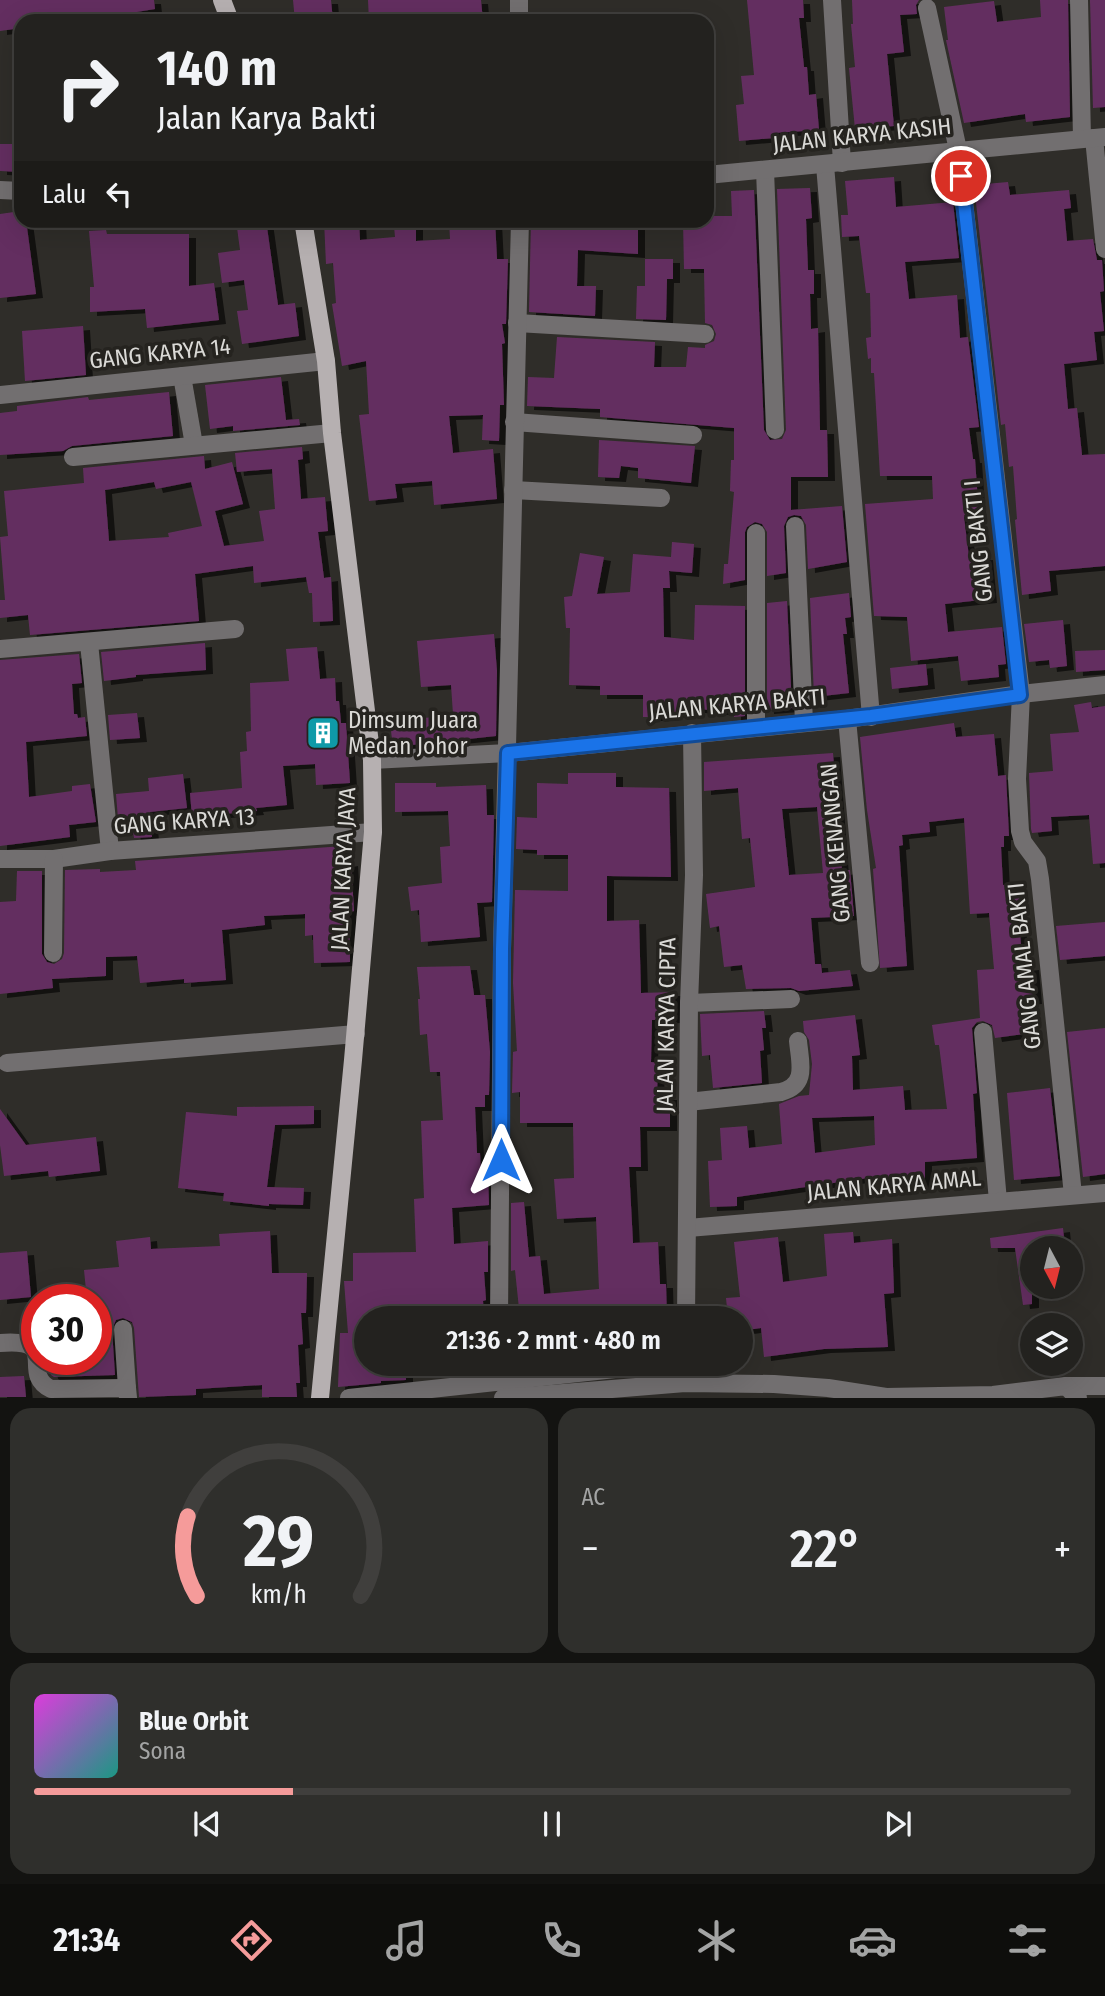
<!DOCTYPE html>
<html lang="id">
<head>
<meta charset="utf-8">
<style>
	:root { --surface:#23221f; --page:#2f2f2c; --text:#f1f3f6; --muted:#a3a4a4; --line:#403f3d; --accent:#f59b9a }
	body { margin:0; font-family:"Fira Sans Condensed",sans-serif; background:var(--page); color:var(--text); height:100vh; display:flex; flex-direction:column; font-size:26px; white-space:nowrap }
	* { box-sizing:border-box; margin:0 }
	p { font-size:23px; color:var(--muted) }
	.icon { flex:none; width:38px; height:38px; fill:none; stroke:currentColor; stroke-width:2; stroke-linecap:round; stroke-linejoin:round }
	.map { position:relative; height:1398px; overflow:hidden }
	.drawer { display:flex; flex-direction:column; gap:10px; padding:10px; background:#131311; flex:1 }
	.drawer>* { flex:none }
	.banner { position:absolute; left:14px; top:14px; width:700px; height:214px; border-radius:21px; box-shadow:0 7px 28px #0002,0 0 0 2px var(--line); background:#23221f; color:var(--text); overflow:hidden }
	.needle { width:46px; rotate:173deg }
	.buttons { position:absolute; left:1020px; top:1236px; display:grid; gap:14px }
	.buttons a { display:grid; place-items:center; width:63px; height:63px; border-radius:50%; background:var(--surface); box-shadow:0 7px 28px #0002,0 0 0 2px var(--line); font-size:35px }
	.speed { position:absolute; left:21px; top:1284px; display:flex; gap:14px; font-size:35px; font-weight:700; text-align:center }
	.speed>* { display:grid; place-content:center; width:91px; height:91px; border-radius:50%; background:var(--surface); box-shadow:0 7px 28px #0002,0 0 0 2px var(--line); line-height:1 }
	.speed .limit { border:10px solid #d22; background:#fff; color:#111 }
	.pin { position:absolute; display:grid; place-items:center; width:60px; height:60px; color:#fff; margin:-30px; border:4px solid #fff; border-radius:50%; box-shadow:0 2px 7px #0007 }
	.me { position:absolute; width:77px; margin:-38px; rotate:0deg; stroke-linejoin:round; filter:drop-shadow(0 0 5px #0008) }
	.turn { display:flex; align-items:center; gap:24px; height:147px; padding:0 28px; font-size:32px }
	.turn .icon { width:91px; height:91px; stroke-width:2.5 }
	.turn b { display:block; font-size:49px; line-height:60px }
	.then { display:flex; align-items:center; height:66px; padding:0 28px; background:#0003; gap:14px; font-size:26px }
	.big { font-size:52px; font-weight:600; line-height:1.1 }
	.drawer .tile { flex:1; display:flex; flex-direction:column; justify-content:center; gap:10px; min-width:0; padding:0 24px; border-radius:21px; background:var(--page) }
	.drawer .dial { align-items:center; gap:0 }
	.dial svg { height:182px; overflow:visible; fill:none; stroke:var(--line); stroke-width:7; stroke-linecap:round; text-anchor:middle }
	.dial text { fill:var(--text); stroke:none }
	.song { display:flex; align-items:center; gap:21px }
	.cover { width:84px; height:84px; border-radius:10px; background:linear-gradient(135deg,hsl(300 70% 55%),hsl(170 70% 35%)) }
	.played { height:7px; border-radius:4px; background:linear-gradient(90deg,var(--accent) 25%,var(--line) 25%) }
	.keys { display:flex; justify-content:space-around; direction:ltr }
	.heat { display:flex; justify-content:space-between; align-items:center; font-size:38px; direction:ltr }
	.drawer .tiles { flex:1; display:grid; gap:10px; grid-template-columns:1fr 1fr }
	.tile:last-child { grid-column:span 2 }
	.trip { position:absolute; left:354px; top:1306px; width:399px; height:70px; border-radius:35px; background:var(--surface); box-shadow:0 7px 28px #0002,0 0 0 2px var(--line); font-weight:600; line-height:70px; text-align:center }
	.menu { display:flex; height:112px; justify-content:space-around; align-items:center; background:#0e0e0c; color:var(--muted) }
	.menu .icon { width:49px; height:49px }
	.menu .current { color:var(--accent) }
	.menu b { font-size:32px; color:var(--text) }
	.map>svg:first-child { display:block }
</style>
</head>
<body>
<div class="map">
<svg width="1105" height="1398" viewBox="0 0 1105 1398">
	<defs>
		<filter id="shadow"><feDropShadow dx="7" dy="4" stdDeviation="0" flood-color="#0009"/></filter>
	</defs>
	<rect width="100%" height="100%" fill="#2f2d29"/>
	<g fill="#642f60" fill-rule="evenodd" filter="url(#shadow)">
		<polygon points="0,0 154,0 155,9 112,16 112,19 99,21 21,21 21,28 0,31"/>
		<polygon points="293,0 331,0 333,21 295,21"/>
		<polygon points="368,0 481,0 483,21 369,21"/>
		<polygon points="747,0 803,0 804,18 799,18 804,67 807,67 809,95 816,94 819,130 774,133 774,138 739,141 736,105 744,104 741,76 754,75"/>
		<polygon points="852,0 919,0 916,5 917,14 900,15 904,52 887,54 894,126 855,129 849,68 855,67 851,24 853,24"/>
		<polygon points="1040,0 1068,0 1070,117 1026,122 1025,114 964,123 946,40 948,40 944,7 994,1 997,22 1041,17"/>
		<polygon points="1090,0 1105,0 1105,107 1093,108"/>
		<polygon points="0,144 21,144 21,172 0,171"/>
		<polygon points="894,177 896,207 953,202 959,258 905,262 909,299 957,295 960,338 968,337 979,427 969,428 973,459 975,459 979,516 964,517 969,557 986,556 990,599 945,604 948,632 1002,627 1006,664 998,665 999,677 961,681 958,656 911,661 907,617 874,616 865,504 933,499 932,476 880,476 874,373 871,373 871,358 868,359 866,338 871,337 870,293 866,293 859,236 842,237 841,215 848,215 845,181"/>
		<polygon points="1008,182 1010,195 1069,190 1071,208 1064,209 1067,241 1093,239 1097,260 1102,260 1104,291 1100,292 1104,331 1094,332 1097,360 1064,364 1068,409 1077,408 1082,455 1105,454 1105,566 1049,571 1051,591 1022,595 1015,520 1017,519 1013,466 1009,467 1005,424 1001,425 974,185"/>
		<polygon points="810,188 812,218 806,219 808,270 814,270 814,294 810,294 811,329 818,328 820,430 827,430 828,477 791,477 791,510 842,506 847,562 808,569 806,525 801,516 794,515 788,517 784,526 786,573 767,576 767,532 762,524 755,522 747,527 745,532 745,580 723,584 724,564 728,564 734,492 730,491 731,460 734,460 734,428 600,417 600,409 527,406 528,377 554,378 557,337 655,342 654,367 686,367 688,347 705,348 705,345 714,341 716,334 712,325 705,323 704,269 684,269 683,220 707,220 707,216 732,216 731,191 754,190 764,430 770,440 782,439 786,430 777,189"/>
		<polygon points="21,211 21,220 26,220 36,294 0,298 0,214"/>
		<polygon points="236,220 266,220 278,305 295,303 299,336 242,344 237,311 248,310 244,280 222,283 218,253 240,250"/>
		<polygon points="324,220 359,220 360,240 395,237 394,226 416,225 416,241 450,239 449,220 495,220 497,259 508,259 506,324 502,324 505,343 502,344 504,405 500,405 499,441 482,440 483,415 449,416 453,453 493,449 497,499 434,505 432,481 395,484 397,498 369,501 359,415 369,414 366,361 342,366 332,304 336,303 333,263 326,264"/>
		<polygon points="531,220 638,220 638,254 578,250 577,286 596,286 595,316 529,312"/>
		<polygon points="106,230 107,234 189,234 189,286 214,283 219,320 147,328 145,309 90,312 90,287 94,287 89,231"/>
		<polygon points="645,259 673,259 673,279 667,279 666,320 636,319 637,286 645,286"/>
		<polygon points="83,326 86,375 25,381 22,331"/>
		<polygon points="281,377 286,420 299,419 300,425 233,431 233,426 210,429 205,385"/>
		<polygon points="169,392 173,436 72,446 63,451 0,455 0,413 17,411 17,406 88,397 89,400"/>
		<polygon points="599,440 695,446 691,483 638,478 638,468 621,466 619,478 598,477"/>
		<path d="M302 447 303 459 298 460 301 499 325 497 328 531 318 532 324 578 331 577 333 621 313 622 312 593H309L306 577 254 583 253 566 195 574 199 621 30 635 28 615 0 618V600H5L0 537 8 536 4 491 84 483 83 468 204 456 205 469 232 462 243 504 215 511 224 546 264 541 259 511 275 509 272 469 237 472 235 453ZM154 482 156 489 191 482 202 526 168 533 169 537 109 541 105 490Z"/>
		<polygon points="672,542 694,544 692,573 669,571 670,588 663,588 664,637 694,640 695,605 745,606 745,716 734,717 734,712 686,708 686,713 664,714 664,717 643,717 643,695 600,695 600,686 569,685 570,628 566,628 564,597 572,596 580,553 604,557 597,594 630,592 633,554 671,557"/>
		<polygon points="849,593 851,617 845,618 847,634 843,634 849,693 814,697 810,598"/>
		<polygon points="787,601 792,708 767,710 767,603"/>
		<polygon points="1063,620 1067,666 1050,668 1049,660 1029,662 1024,624"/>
		<polygon points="494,634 497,671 496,736 393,747 390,723 453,714 451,685 421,687 417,641"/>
		<polygon points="205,643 206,670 136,675 136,677 104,681 101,652"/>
		<polygon points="317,647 320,679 335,678 336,701 339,701 341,723 346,723 350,783 316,785 315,764 283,766 287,805 256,808 257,811 192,817 190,793 242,788 240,752 247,751 246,732 251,731 250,683 289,681 286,649"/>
		<polygon points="1105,650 1105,670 1076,672 1075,651"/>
		<polygon points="79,654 82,683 72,684 74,714 77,714 78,718 85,717 87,736 26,742 29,797 72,791 72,786 90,784 96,822 69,825 70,837 0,846 0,660"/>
		<polygon points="926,664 928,685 892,689 890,668"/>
		<polygon points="1091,702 1092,708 1105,706 1105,863 1093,864 1089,815 1051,817 1052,831 1032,833 1031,829 1029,773 1053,771 1050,734 1079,732 1074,705"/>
		<polygon points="137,713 140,738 110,740 108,715"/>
		<path d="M954 723 956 737 994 734 998 776 1006 775 1009 836H1004V847H1001L1003 885 1019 884 1020 911H1018L1023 967 1032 966 1035 1000 1020 1001 1024 1034 995 1038 992 1025 983 1021 977 1022 972 1028 977 1093 973 1094 977 1158 925 1162V1184L876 1185 875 1177 737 1197V1206L710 1207 708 1161 722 1160 720 1128 747 1126 749 1148 782 1144 779 1104 799 1096 809 1095 812 1064 809 1040 804 1032 803 1021 855 1015 860 1055 852 1056 853 1090 903 1086 905 1110 947 1109 939 1045H935L932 1025 980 1018 977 970 994 969 989 913 970 914 964 818 929 822 930 832 902 835 903 845 899 846 907 966 880 968 873 869 876 868 867 810 860 737ZM874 1116 875 1145 815 1153 812 1118Z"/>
		<path d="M833 753 842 871 850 870 854 916 811 918 815 964H821L822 973 850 970 853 986 799 991 791 988 746 989 742 965 724 967 719 926 710 928 706 894 755 887 750 838 742 839 738 788 704 791V762ZM817 807 823 873 789 875 782 809Z"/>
		<polygon points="568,773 616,773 616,787 669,788 671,877 607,876 607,921 639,920 641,993 674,992 675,1019 652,1020 651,1062 658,1063 657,1096 670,1096 670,1127 640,1127 641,1167 629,1167 633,1243 658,1242 660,1284 666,1284 667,1318 565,1318 565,1315 520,1318 515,1270 511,1271 511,1203 524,1202 529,1257 540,1256 544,1294 599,1289 596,1217 557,1219 554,1179 574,1178 573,1123 520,1123 520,1092 512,1093 513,1052 517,1051 513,983 515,890 568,891 568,855 537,855 537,850 516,849 517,817 537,818 537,783 568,784"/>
		<polygon points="183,774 187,808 150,812 152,837 134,838 133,830 119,831 116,794 149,791 148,778"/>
		<polygon points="395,783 436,783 436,787 486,785 487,815 494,815 492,902 477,903 480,937 421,942 419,910 411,911 408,887 442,883 440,847 450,846 448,811 395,812"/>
		<polygon points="344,846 346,863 351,862 354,911 349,912 350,962 314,963 313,935 305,936 305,914 264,916 265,925 222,930 226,980 184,983 184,979 140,983 137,956 106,957 106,976 52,979 53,988 0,994 0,902 16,901 17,871 42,871 42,954 47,962 54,964 62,959 64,953 65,870 100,869 100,872 136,870 135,861"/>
		<polygon points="1105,922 1105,956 1060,960 1056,926"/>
		<polygon points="470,966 474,995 485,995 490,1052 489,1095 485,1095 485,1107 475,1107 477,1153 480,1153 481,1174 488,1174 489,1205 452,1208 454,1244 488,1241 488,1272 484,1272 486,1300 483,1301 484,1316 366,1318 366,1363 406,1363 406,1380 381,1381 381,1383 338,1387 340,1333 348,1333 344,1281 353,1281 353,1253 416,1252 414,1199 424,1198 421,1121 443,1120 440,1072 430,1072 427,1034 420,1035 418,999 420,999 417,967"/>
		<polygon points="764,1011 766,1028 762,1028 764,1050 760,1051 762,1083 713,1088 710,1055 702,1056 700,1014"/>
		<polygon points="1105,1028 1105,1174 1083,1177 1067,1032"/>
		<polygon points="1050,1088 1060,1176 1014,1180 1007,1093"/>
		<polygon points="314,1106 314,1124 275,1125 267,1187 304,1188 303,1205 269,1204 269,1206 223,1201 224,1193 178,1188 186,1112 237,1116 237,1107"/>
		<polygon points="0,1109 26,1145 96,1137 100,1171 49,1177 48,1171 4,1176 0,1145"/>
		<polygon points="1063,1228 1065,1248 1032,1248 1032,1304 1023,1305 1015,1248 991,1248 990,1238"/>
		<polygon points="270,1231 272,1273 307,1273 306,1313 301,1313 303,1344 298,1345 300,1383 296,1383 297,1397 262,1397 262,1385 196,1389 196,1395 139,1397 134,1328 132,1322 123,1318 116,1320 112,1329 115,1375 54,1377 51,1375 49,1360 96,1360 96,1300 87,1300 84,1270 119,1267 116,1241 150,1237 151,1249 220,1246 219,1234"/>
		<polygon points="853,1232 854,1243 892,1239 894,1293 884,1294 888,1347 824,1349 764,1357 761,1328 740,1331 740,1318 728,1318 726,1298 740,1297 734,1242 778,1237 783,1282 827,1276 824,1234"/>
		<polygon points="27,1251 31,1297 0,1300 0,1253"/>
		<polygon points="24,1376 26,1397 0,1397 0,1377"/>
	</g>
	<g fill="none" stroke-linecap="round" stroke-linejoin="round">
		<g stroke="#726f70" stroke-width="18">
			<polyline points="519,0 519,21"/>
			<polyline points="832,0 842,163"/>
			<polyline points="1079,0 1082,138"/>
			<polyline points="927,8 958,150 1021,694 1017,779 1020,831 1023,842 1037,861 1040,879 1073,1195"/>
			<polyline points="1094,138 1105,249"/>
			<polyline points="825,165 871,717"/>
			<polyline points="765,170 775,430"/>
			<polyline points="707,175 1105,137"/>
			<polyline points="0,190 21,191"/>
			<polyline points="517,323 705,334"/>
			<polyline points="182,376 194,445"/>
			<polyline points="0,395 326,361"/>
			<polyline points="514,422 693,435"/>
			<polyline points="73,457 332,433"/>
			<polyline points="513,490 661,498"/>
			<polyline points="795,526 804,722"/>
			<polyline points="89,643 110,851"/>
			<polyline points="0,649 235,629"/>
			<polyline points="847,719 870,963"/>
			<polyline points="756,727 756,533"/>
			<polyline points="372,760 508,753 847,719 1021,694 1105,685"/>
			<polyline points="0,859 54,859 110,851 373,832"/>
			<polyline points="53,953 54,859"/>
			<polyline points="689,1003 791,999"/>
			<polyline points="983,1032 998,1201"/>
			<polyline points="7,1063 356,1034"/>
			<path d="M688 1102 781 1092C808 1085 800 1063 798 1041"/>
			<polyline points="688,1228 1105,1193"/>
			<polyline points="499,1318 502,949 520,220"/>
			<polyline points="686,1318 689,1003 694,875 692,733"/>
			<polyline points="123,1329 127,1388"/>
			<path d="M0 1343C63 1338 18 1373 51 1389L127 1388 128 1398"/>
			<polyline points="498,1382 498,1363"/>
			<polyline points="1066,1386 1105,1386"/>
			<polyline points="349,1398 670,1363"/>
			<polyline points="503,1398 685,1383 774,1384 828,1388 886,1397 993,1395 1066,1386 1078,1398"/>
		</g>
		<g stroke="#b6b0b1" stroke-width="18">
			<polyline points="222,0 230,21"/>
			<polyline points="303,220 326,361 332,433 372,760 373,832 353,1060 320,1398"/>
		</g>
	</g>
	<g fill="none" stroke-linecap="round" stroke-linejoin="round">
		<defs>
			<polyline id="route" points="501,1160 502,949 508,753 871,716 1020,695 961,176"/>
		</defs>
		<use href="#route" stroke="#114b97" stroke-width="18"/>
		<use href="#route" stroke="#1a73e8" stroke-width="12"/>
	</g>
	<defs>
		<symbol id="building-square" viewBox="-11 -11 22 22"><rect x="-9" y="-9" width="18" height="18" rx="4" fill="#0f9aa8" stroke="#25231f"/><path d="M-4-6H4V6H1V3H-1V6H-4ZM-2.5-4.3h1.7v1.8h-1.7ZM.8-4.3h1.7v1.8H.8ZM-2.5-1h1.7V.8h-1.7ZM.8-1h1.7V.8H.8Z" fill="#fff"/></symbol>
	</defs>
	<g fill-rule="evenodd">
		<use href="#building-square" x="304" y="714" width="38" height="38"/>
	</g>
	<g text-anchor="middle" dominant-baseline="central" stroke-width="7" stroke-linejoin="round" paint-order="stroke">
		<g font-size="23" fill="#dad9d6" stroke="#25231f">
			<text transform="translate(862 135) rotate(-6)">JALAN KARYA KASIH</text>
			<text transform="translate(160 353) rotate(-6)">GANG KARYA 14</text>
			<text transform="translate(978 541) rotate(-96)">GANG BAKTI I</text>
			<text transform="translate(737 704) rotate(-5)">JALAN KARYA BAKTI</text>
			<text transform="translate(184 821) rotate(-4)">GANG KARYA 13</text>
			<text transform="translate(835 843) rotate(-95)">GANG KENANGAN</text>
			<text transform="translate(343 869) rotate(-87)">JALAN KARYA JAYA</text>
			<text transform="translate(1024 966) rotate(-96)">GANG AMAL BAKTI</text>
			<text transform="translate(666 1025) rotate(-89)">JALAN KARYA CIPTA</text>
			<text transform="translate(894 1185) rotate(-5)">JALAN KARYA AMAL</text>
		</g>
		<g font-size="23" fill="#dad9d6" stroke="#25231f" text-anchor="start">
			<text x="348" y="720">Dimsum Juara<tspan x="348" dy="26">Medan Johor</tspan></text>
		</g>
	</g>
</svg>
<div class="buttons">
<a><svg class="needle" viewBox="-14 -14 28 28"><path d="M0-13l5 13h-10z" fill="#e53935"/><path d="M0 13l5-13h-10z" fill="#a3a4a4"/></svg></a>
<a><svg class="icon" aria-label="layers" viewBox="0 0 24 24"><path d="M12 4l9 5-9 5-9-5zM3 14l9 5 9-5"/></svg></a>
</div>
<div class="speed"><div class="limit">30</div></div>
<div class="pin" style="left:961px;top:176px;background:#d93025"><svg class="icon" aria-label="arrive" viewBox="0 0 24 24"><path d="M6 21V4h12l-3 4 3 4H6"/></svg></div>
<svg class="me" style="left:501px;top:1160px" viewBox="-20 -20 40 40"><path d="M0-17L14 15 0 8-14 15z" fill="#1a73e8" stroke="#fff" stroke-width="4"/></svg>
<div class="trip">21:36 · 2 mnt · 480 m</div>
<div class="banner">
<div class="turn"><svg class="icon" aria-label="right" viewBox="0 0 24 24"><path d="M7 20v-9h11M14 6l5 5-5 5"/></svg><div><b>140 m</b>Jalan Karya Bakti</div></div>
<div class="then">Lalu<svg class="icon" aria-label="left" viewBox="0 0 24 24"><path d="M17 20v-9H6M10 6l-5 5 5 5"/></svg></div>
</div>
</div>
<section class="drawer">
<div class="tiles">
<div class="tile dial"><svg viewBox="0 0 100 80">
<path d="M14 69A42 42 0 1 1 86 69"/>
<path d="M14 69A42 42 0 0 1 10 34" stroke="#f59b9a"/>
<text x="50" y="56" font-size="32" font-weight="700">29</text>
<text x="50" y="72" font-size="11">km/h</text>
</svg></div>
<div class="tile"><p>AC</p>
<div class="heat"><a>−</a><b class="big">22°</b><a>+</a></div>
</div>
<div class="tile">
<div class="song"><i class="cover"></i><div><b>Blue Orbit</b><p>Sona</p></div></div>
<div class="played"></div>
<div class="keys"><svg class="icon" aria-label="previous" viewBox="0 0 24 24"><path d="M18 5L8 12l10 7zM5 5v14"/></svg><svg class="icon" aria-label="pause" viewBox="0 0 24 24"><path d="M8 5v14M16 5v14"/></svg><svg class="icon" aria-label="next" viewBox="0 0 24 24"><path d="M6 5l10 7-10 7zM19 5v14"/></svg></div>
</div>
</div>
</section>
<nav class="menu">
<b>21:34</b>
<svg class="icon current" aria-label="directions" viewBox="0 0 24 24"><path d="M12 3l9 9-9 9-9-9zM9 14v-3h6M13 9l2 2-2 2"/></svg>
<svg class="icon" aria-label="music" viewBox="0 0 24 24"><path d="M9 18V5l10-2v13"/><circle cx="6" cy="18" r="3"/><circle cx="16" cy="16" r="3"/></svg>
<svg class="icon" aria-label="phone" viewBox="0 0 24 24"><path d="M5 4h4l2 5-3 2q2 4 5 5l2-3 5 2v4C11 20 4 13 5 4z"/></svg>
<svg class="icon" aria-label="climate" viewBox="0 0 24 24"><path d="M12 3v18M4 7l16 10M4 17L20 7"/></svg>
<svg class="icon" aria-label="car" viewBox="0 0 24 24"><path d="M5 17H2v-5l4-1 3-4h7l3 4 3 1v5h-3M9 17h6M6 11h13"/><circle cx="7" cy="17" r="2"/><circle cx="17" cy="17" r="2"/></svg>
<svg class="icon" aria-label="filters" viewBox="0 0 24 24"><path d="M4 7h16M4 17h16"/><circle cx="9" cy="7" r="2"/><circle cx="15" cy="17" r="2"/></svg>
</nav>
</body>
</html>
